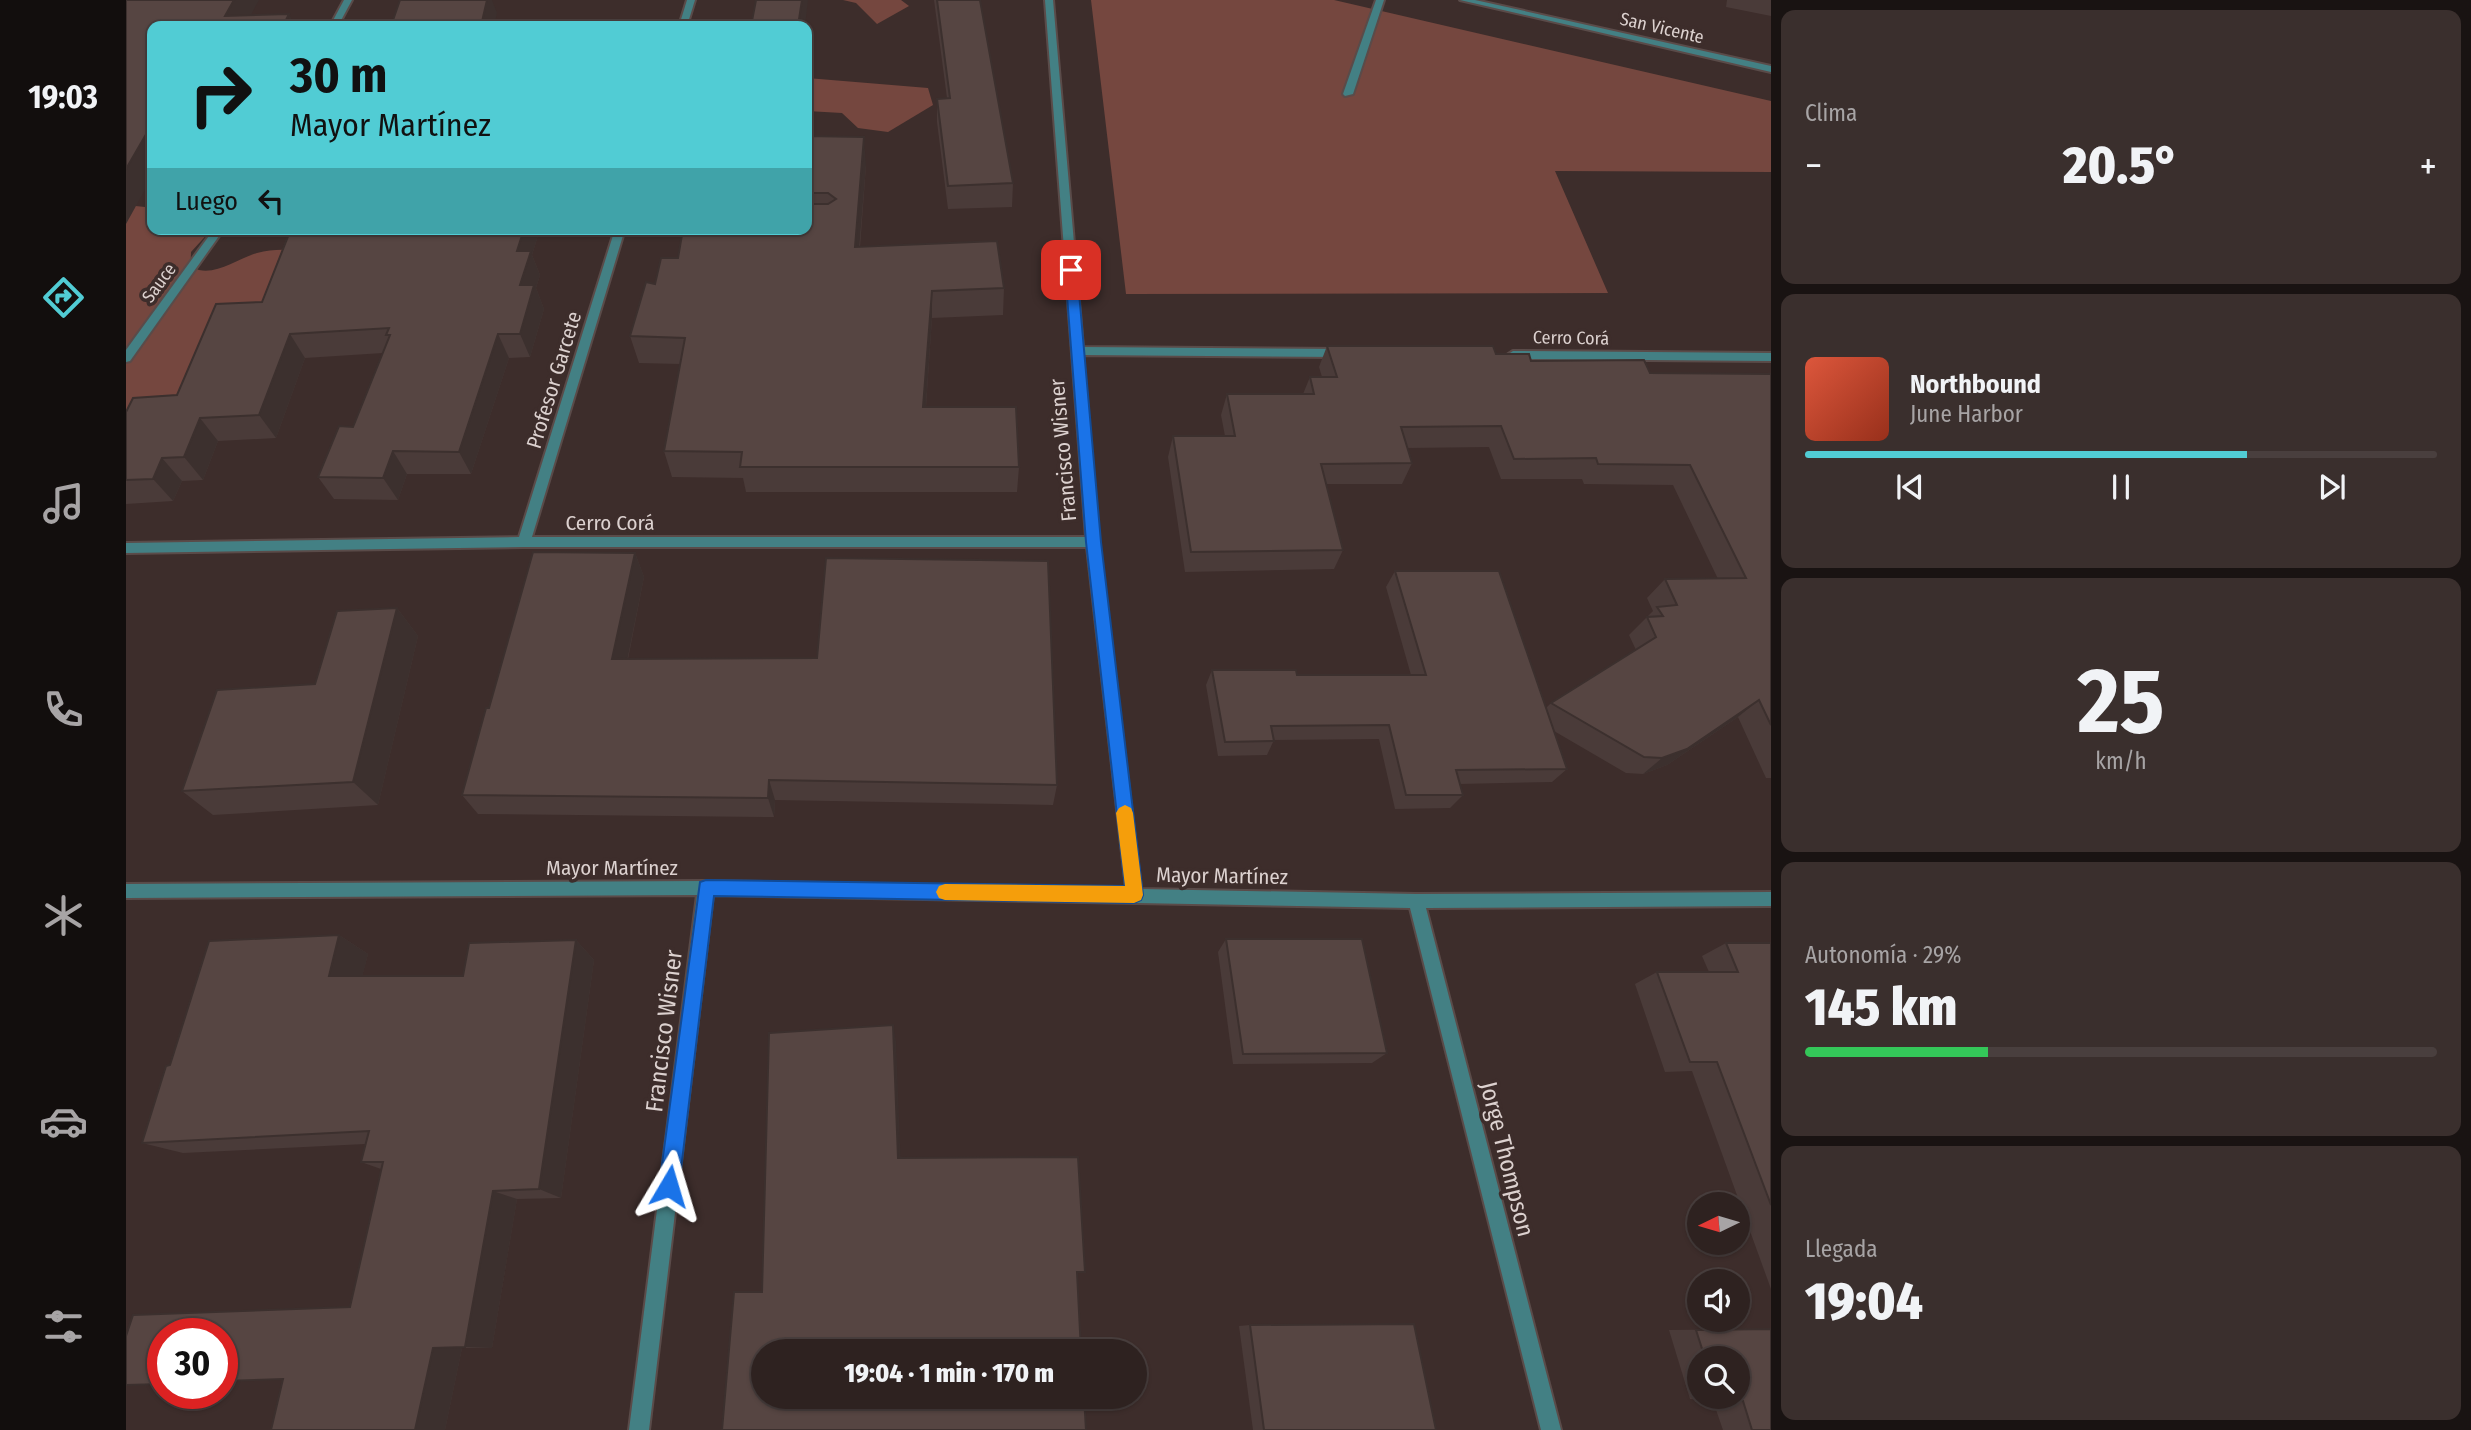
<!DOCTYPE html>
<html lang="es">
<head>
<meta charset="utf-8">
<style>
	:root { --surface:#2e2220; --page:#3a2f2d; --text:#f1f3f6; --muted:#a7a4a5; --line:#493f3e; --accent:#51ccd4 }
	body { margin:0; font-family:"Fira Sans Condensed",sans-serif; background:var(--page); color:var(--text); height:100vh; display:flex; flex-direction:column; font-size:26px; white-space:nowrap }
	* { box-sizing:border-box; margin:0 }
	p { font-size:23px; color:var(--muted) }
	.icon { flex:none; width:38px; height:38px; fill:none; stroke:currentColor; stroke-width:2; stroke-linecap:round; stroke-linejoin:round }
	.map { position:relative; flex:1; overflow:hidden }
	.sheet { display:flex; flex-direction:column; gap:10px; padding:10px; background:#191312; width:700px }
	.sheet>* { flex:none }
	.top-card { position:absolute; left:21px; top:21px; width:665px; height:214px; border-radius:14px; box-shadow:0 2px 5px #0004,0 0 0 2px var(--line); background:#51ccd4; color:#111; overflow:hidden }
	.needle { width:46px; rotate:265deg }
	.buttons { position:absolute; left:1561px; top:1192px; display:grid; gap:14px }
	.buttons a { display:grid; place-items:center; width:63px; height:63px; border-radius:50%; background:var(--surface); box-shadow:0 2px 5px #0004,0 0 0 2px var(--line); font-size:35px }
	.speed { position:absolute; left:21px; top:1318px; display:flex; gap:14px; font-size:35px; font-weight:700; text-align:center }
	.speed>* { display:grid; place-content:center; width:91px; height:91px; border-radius:50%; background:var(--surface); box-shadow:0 2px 5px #0004,0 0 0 2px var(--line); line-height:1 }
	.speed .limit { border:10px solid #d22; background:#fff; color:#111 }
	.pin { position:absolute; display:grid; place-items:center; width:60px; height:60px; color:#fff; margin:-30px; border-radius:14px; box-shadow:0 4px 10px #0006 }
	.me { position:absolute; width:77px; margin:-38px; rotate:7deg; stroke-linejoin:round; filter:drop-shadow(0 0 5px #0008) }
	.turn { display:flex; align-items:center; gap:24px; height:147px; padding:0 28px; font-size:32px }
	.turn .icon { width:91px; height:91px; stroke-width:2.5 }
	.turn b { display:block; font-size:49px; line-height:60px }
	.then { display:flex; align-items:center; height:66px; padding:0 28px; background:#0003; gap:14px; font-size:26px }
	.big { font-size:52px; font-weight:800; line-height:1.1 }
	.sheet .widget { flex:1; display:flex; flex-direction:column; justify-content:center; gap:10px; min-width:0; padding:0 24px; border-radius:14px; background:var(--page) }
	.sheet .dial { align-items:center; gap:0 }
	.dial b { font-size:91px; line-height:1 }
	.song { display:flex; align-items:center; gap:21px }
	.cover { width:84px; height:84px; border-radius:10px; background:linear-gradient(135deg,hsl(10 70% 55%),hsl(10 70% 35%)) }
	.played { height:7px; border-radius:4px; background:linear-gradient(90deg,var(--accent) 70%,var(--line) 70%) }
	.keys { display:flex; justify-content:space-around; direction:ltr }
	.heat { display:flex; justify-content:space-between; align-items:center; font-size:38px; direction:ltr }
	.charge { height:10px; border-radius:5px; background:linear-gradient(90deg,#34c759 29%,var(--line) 0) }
	.trip { position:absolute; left:625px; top:1339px; width:396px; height:70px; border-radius:35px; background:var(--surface); box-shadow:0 2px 5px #0004,0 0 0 2px var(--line); font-weight:800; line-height:70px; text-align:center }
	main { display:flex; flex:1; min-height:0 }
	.dock { display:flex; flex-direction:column; width:126px; justify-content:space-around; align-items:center; background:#120e0d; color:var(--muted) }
	.dock .icon { width:49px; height:49px }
	.dock .active { color:var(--accent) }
	.dock b { font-size:32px; color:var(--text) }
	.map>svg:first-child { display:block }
</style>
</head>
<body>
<main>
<nav class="dock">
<b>19:03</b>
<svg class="icon active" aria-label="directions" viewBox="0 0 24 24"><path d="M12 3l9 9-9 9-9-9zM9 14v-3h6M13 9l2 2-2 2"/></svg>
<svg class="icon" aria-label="music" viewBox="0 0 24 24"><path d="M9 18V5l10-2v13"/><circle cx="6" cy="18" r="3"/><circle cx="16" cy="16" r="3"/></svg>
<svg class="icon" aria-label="phone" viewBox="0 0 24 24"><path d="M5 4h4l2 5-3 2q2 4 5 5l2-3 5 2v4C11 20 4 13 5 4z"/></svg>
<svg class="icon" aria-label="climate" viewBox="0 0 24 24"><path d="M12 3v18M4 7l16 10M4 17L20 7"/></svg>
<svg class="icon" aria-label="car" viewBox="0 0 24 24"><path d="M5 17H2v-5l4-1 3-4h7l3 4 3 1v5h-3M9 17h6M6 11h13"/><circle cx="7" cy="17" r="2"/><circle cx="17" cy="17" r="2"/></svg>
<svg class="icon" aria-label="filters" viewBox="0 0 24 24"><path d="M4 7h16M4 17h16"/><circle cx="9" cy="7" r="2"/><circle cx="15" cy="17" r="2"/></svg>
</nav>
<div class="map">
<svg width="1645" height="1430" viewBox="0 0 1645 1430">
	<rect width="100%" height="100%" fill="#3d2d2b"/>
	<g fill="#75473f">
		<polygon points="717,0 775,0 783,6 751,24 730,3"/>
		<polygon points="965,0 1208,0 1645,101 1645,172 1429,171 1482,293 1000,294"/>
		<polygon points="681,78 802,88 807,105 762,132 732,128 716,113 681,111"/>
		<path d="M26 201V229H86L65 252C65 259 63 267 73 270 93 274 113 258 131 253 158 246 182 252 208 258L0 441V205L19 207Z"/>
	</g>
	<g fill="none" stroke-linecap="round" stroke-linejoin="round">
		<defs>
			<polygon id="lane" points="1250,0 1258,0 1227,94 1219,96 1217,94"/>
			<g id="street">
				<polygon points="218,0 226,0 212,26 204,26"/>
				<polygon points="561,0 569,0 561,26 553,26"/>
				<polygon points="919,0 927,0 957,347 1216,349 1222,353 1216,357 957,355 973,542 1015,889 1290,894 1645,892 1645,906 1300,908 1435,1430 1415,1430 1284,908 587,895 523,1430 503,1430 571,895 0,898 0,884 580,881 1000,888 961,547 398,547 0,553 0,543 393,537 489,229 499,229 406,537 960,537"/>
				<polygon points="1334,0 1349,0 1645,66 1645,72"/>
				<polygon points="88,229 98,229 4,361 0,362 0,350"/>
				<polygon points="1387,351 1645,353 1645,361 1387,359 1381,355"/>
			</g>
		</defs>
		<use href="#lane" stroke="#5a4b49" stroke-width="4"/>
		<use href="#street" stroke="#5a4b49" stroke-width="4"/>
		<use href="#lane" fill="#438084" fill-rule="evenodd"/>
		<use href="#street" fill="#438084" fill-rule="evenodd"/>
	</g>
	<g fill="#4a3b39" fill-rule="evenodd">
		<polygon points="808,0 854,0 887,183 886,207 822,209 811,122 811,99 821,98"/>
		<polygon points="1601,0 1645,0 1645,16 1600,7"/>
		<polygon points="681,136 740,165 734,247 878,288 877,315 806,318 800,407 893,467 891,492 620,492 617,478 546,477 538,451 554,364 513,363 504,336 529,284 552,258 681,229"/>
		<polygon points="147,229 414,229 406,255 414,275 410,288 418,309 404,357 383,358 345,474 281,474 272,500 208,499 192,477 227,427 257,353 179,358 150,438 92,441 77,480 56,481 47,501 0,504 0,412 51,395 136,302 161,237 151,237"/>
		<polygon points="1201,346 1370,354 1405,361 1524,373 1645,374 1645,778 1640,778 1612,717 1541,765 1517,774 1500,773 1428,731 1441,769 1426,782 1333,784 1337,795 1324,808 1269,809 1253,739 1148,740 1141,755 1092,756 1080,685 1086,670 1171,675 1285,675 1260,587 1269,571 1420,708 1425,703 1510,650 1503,635 1527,611 1521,598 1539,579 1592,579 1547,485 1458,484 1456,479 1375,479 1363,447 1281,448 1286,463 1276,484 1200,484 1217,550 1208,569 1059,572 1042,457 1047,436 1099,436 1095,415 1101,394 1177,394 1184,377 1196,377 1193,367"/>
		<polygon points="509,553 518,577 502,659 931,785 927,805 649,800 648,817 352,814 336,795 363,708"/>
		<polygon points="271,608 292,636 252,805 87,815 56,791 189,684"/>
		<polygon points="213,935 242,954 236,976 337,976 450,940 468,960 435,1198 391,1199 366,1348 336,1348 319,1430 145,1430 224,1307 255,1169 235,1162 239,1144 57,1153 16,1143 44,1065"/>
		<polygon points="1100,939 1261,1053 1246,1063 1107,1064 1092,952"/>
		<polygon points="1600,943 1645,943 1645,1289 1566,1071 1539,1072 1509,984 1531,972 1583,972 1576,956"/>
		<polygon points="1124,1325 1310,1430 1127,1430 1113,1326"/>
		<path d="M1645 1329V1430H1597L1587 1401 1564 1399 1543 1330ZM1573 1358H1612V1396H1573Z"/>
	</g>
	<g fill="#3c302e">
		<polygon points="108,0 133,0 119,26 99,16"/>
		<polygon points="358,0 366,0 371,13 368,26 355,26"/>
		<polygon points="676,0 682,0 679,26 672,26"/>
		<polygon points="163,14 169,26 157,26"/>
		<polygon points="26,124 26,177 0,224 0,169"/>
		<polygon points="738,137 740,165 731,274 729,247"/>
		<polygon points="398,229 414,229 406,255 414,275 410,288 418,309 404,357 394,334 394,285 391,251"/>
		<polygon points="806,291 806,318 798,433 797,407"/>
		<polygon points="164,334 179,358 150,438 133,415"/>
		<polygon points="372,334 383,358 345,474 333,452"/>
		<polygon points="74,418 92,441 77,480 58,457"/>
		<polygon points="267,451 281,474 272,500 257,478"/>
		<polygon points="36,458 56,481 47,501 27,479"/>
		<polygon points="509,553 518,577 497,681 486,659"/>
		<polygon points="271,608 292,636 252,805 227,782"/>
		<polygon points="1633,700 1612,717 1541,765 1517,774 1536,758"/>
		<polygon points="643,780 649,800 648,817 642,798"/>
		<polygon points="213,935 242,954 232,993 203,976"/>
		<polygon points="450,940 468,960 435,1198 413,1189"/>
		<polygon points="767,1025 770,1041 775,1169 772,1158"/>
		<polygon points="367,1191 391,1199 366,1348 339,1347"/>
		<polygon points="307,1348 336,1348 319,1430 289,1430"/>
	</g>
	<g fill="#564542" stroke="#3c302e" stroke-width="2">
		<polygon points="0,0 108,0 99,16 163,14 157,26 26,26 26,124 0,169"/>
		<polygon points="274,0 361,0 355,26 265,26"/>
		<polygon points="630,0 676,0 672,26 625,26"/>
		<polygon points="811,0 854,0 887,183 822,186 811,99 824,98"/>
		<polygon points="681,136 738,137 729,247 871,241 878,288 806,291 797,407 890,407 893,467 614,467 616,452 538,451 559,338 504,336 520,282 529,284 535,258 552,258 557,229 681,229 681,204 702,204 710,199 702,193 681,193"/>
		<polygon points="165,229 398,229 391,251 405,251 394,285 408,285 394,334 372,334 333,452 267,451 257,478 192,477 213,426 227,427 264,335 260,335 263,328 164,334 133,415 74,418 58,457 36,458 27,479 0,480 0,412 7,398 51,395 90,304 136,302"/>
		<polygon points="1201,346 1367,346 1370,354 1403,354 1405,361 1518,360 1524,373 1645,374 1645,725 1633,700 1561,749 1536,758 1518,757 1425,703 1530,637 1521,617 1537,616 1531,607 1551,605 1539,579 1620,578 1564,465 1472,464 1470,458 1388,459 1375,426 1275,427 1286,463 1195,464 1217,550 1065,552 1047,436 1109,436 1101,394 1188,394 1184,377 1211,377"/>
		<polygon points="407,552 509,553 486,659 691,658 700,558 922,561 931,785 643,780 642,798 336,795 360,708 363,708"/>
		<polygon points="1269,571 1373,571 1441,769 1330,770 1337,795 1280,795 1263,725 1145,726 1148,741 1099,742 1086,670 1170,670 1171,675 1300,675"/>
		<polygon points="271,608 227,782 56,791 91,690 189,684 211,611"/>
		<polygon points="213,935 203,976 337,976 343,943 450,940 413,1189 367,1191 339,1347 307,1348 289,1430 145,1430 157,1379 96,1381 96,1334 37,1334 37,1384 0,1385 0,1336 7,1315 224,1307 257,1162 235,1162 243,1131 16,1143 40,1066 44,1065 83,941"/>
		<polygon points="1100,939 1236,939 1261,1053 1117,1054"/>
		<polygon points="1600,943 1645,943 1645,1205 1591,1062 1564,1062 1531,972 1612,972"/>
		<polygon points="767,1025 772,1158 952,1157 959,1272 951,1272 955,1351 637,1351 637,1396 958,1396 960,1430 596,1430 608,1292 636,1292 643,1033"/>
		<polygon points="1288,1324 1310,1430 1138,1430 1124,1325"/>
		<polygon points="1645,1329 1645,1430 1626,1430 1617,1401 1593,1401 1591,1396 1612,1396 1612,1358 1579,1358 1570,1330"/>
	</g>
	<polygon fill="#1a73e8" stroke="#114b97" stroke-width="2" points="945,266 951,270 975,542 1017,895 1015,900 1008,903 588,896 553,1186 550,1193 543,1196 536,1193 533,1186 574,882 580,880 999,886 960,542 939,270"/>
	<polygon fill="#f59e0b" points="999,805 1005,808 1007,813 1017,895 1015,900 1008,903 819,900 813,898 810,892 813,886 819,884 999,886 990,813 993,808"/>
	<g text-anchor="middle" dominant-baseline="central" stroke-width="7" stroke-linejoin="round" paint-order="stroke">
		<g font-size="18" fill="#dcd1cf" stroke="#3d2d2b">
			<text transform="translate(1536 28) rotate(13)">San Vicente</text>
			<text transform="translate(33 283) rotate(-54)">Sauce</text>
			<text transform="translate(1445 338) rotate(1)">Cerro Corá</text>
		</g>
		<g font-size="21" fill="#dcd1cf" stroke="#3d2d2b">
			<text transform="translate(428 380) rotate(-73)">Profesor Garcete</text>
			<text transform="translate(937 450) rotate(-95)">Francisco Wisner</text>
			<text x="484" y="523">Cerro Corá</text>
			<text x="486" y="868">Mayor Martínez</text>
			<text transform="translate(1096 876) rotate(1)">Mayor Martínez</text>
		</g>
		<g font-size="24" fill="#dcd1cf" stroke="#3d2d2b">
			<text transform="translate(538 1031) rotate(-83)">Francisco Wisner</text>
			<text transform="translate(1381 1159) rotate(76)">Jorge Thompson</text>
		</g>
	</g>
</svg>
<div class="buttons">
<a><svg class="needle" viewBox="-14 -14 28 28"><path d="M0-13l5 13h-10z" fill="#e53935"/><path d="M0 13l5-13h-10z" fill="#a7a4a5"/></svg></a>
<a><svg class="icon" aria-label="sound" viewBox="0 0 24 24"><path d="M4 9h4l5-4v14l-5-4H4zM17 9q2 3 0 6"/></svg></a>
<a><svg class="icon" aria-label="search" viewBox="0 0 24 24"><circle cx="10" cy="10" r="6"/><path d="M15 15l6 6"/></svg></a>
</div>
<div class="speed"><div class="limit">30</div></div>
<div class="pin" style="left:945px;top:270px;background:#d93025"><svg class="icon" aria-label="arrive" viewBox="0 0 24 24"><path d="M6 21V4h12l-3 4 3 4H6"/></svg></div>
<svg class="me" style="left:543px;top:1186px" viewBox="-20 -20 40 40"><path d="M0-17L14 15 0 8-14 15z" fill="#1a73e8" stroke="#fff" stroke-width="4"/></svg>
<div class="trip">19:04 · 1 min · 170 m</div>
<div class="top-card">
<div class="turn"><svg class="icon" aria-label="right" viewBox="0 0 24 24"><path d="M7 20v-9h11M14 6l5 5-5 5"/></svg><div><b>30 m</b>Mayor Martínez</div></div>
<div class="then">Luego<svg class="icon" aria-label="left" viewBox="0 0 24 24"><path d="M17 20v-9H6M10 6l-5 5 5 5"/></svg></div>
</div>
</div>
<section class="sheet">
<div class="widget"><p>Clima</p>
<div class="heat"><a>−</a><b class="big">20.5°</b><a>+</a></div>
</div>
<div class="widget">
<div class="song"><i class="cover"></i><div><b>Northbound</b><p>June Harbor</p></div></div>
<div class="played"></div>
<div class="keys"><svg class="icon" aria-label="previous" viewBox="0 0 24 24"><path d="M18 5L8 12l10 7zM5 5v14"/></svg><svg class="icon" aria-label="pause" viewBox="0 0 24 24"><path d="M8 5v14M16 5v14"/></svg><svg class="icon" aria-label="next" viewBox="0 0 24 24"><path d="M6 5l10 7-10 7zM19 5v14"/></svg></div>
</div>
<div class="widget dial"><b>25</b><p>km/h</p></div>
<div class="widget"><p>Autonomía · 29%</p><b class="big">145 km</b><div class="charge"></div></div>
<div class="widget"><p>Llegada</p><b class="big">19:04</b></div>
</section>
</main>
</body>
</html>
